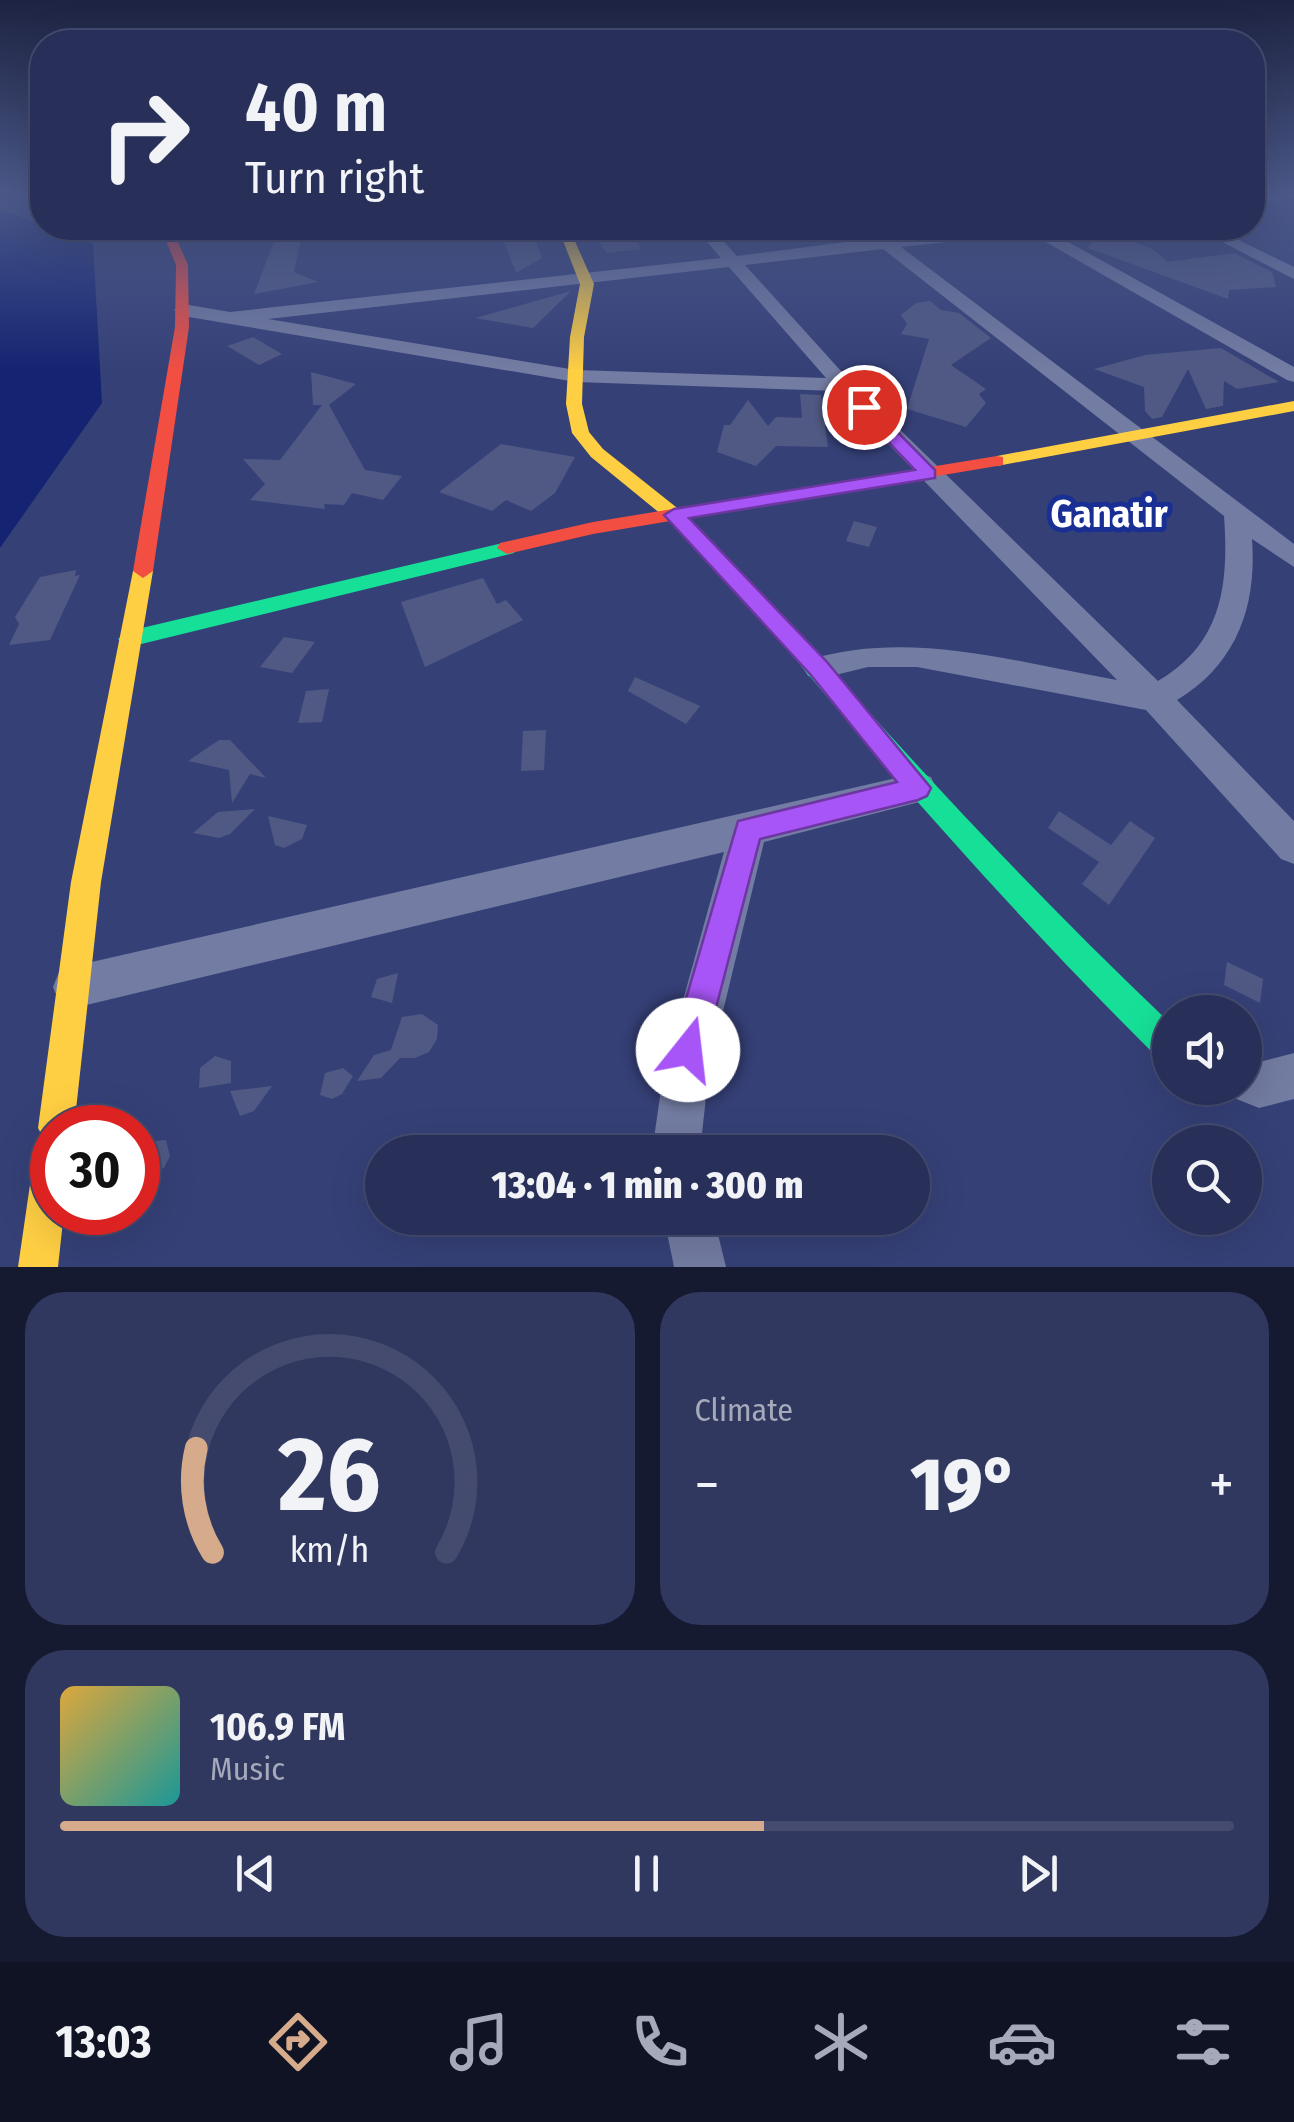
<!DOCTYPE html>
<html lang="en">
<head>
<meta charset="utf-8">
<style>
	:root { --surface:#283059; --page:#30385f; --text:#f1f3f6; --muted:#a5a9ba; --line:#444b6f; --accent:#d6ab8b }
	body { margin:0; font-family:"Fira Sans Condensed",sans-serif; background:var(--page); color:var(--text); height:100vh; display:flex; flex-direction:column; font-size:38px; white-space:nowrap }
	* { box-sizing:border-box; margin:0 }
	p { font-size:32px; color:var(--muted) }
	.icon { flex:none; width:55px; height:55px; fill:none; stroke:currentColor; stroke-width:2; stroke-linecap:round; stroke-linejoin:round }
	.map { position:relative; height:1267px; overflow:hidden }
	.details { display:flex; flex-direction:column; gap:25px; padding:25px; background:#161a31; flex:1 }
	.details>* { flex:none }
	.hud { position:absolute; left:30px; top:30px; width:1235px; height:210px; border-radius:40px; box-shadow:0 10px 40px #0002,0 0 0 2px var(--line); background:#283059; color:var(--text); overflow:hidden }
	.tools { position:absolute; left:1152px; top:995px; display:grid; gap:20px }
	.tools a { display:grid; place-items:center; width:110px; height:110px; border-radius:50%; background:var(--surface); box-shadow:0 10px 40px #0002,0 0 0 2px var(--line); font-size:50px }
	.speed { position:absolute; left:30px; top:1105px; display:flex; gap:20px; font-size:50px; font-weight:700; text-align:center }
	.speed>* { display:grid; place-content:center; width:130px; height:130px; border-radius:50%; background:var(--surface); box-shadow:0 10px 40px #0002,0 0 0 2px var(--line); line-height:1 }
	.speed .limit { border:15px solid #d22; background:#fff; color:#111 }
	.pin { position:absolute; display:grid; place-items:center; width:85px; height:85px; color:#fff; margin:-42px; border:5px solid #fff; border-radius:50%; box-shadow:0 2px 10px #0007 }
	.me { position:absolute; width:110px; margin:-55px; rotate:16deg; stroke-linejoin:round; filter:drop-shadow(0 0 8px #0008) }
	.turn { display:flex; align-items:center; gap:35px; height:210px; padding:0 50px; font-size:45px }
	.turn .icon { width:130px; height:130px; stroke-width:2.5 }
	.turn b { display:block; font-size:70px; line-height:85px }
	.big { font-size:75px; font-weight:800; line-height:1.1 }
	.details .card { flex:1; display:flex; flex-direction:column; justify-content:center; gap:15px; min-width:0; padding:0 35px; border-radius:40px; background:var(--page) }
	.details .dial { align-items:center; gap:0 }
	.dial svg { height:260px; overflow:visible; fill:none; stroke:var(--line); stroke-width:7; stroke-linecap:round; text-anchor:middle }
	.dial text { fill:var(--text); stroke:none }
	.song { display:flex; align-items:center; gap:30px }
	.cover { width:120px; height:120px; border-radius:15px; background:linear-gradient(135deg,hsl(40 70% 55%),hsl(180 70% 35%)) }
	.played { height:10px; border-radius:5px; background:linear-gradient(90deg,var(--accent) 60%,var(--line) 60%) }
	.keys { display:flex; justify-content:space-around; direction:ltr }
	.heat { display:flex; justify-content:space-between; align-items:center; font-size:55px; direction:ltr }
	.details .tiles { flex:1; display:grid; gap:25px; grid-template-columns:1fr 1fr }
	.card:last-child { grid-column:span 2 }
	.trip { position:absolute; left:365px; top:1135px; width:565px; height:100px; border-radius:50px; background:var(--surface); box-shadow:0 10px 40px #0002,0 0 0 2px var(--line); font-weight:800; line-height:100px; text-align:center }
	.menu { display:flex; height:160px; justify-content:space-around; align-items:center; background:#101324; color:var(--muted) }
	.menu .icon { width:70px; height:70px }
	.menu .on { color:var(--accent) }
	.menu b { font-size:45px; color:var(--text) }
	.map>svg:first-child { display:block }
</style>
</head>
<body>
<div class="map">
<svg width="1294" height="1267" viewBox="0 0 1294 1267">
	<rect width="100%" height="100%" fill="#354077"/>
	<polygon fill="#142472" points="0,209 93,244 102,403 0,548"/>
	<g fill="#505984">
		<polygon points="279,228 301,239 294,272 318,282 254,294"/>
		<polygon points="499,228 531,228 542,258 516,273"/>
		<polygon points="591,228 631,229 641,249 606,253"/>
		<polygon points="1101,228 1154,250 1168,262 1234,253 1272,272 1276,287 1229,290 1228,299 1088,248"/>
		<polygon points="571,291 533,328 475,318"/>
		<polygon points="930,301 941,310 959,313 991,338 951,365 986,389 979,394 986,403 966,427 907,409 929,339 901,334 907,324 901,315 916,303"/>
		<polygon points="253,337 282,354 259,365 227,346"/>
		<polygon points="1221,348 1279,382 1237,389 1224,381 1223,406 1206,409 1188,369 1162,417 1152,419 1145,411 1144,387 1094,369 1145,355"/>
		<polygon points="311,372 356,384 329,405 365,470 402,476 383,500 352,493 344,505 324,504 325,509 250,500 265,484 243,459 280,460 322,405 313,405"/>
		<polygon points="800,394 821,395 828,447 776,446 756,466 717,452 724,425 730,425 748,400 768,426 776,417 802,418"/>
		<polygon points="501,444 575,457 555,493 531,511 506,500 492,511 439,492"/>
		<polygon points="854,521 877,527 869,547 846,541"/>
		<polygon points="76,570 75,576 80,575 50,640 9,645 19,624 15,617 40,577"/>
		<polygon points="483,578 497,604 506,600 523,620 425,667 401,602"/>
		<polygon points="284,637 315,642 292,673 260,667"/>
		<polygon points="635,677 700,706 686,724 628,691"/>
		<polygon points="329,689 322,722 298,723 306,691"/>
		<polygon points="546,730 544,770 521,771 523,731"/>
		<polygon points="219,740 230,740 266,778 250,774 232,803 229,770 188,761"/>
		<polygon points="255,809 230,834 219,838 193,833 218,812"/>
		<polygon points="1059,811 1111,845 1130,821 1155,838 1109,905 1082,884 1099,862 1048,828"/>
		<polygon points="268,816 307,825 302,839 284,848 275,845"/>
		<polygon points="1227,962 1263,979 1260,1003 1224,985"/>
		<polygon points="398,973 392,1003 371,997 377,979"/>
		<polygon points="422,1014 438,1025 437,1039 429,1052 415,1058 400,1058 381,1078 357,1081 374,1055 391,1050 402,1017"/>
		<polygon points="215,1056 231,1061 231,1083 199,1088 200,1068"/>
		<polygon points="343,1068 353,1076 342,1094 332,1099 320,1095 325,1073"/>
		<polygon points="272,1086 254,1111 240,1116 230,1091"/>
		<polygon points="166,1140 170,1156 164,1168 138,1180 140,1154 155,1141"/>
	</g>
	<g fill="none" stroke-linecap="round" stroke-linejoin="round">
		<g fill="#737ca2" fill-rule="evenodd">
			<polygon points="1294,194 1294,198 1252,204 1252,196"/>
			<path d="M695 228H711L737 256 884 237 1043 228 1294 367V382L1287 380 1030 233 901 247 1294 544V567L1252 539C1257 606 1237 664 1177 700L1294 821V864L1281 859 1146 710 917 667H868L819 679 808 676 803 668 808 660C910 629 1014 662 1117 680L837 391 576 382 183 316 174 310 183 304 230 312 721 258ZM883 249 1224 516C1229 585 1222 644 1158 681L850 381 745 265ZM729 267 826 378 576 370 268 319Z"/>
			<polygon points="1195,228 1214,228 1294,267 1294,279"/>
			<polygon points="918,773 931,777 936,788 931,799 764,842 709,1069 700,1152 652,1152 664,1069 724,852 74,1008 59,1002 53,987 59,972 74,966"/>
			<polygon points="1294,1053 1294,1099 1259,1108 1229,1096 1225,1088 1245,1088 1245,1057 1259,1062"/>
			<polygon points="664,1218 714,1218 726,1267 674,1267"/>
		</g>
		<g fill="#16e098" fill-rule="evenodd">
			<polygon points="507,542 517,548 514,553 129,647 118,639 129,631"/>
			<path d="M795 635 803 637C920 772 1041 900 1170 1023V1063L1158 1058C1027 928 905 791 787 649L784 643 787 637Z"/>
		</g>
		<g fill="#ffcf43" fill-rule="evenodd">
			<polygon points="558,228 569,228 594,284 584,337 582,404 589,432 603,449 681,511 803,637 806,643 803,649 787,649 667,519 591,457 572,433 566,404 570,337 580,284"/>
			<polygon points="1294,401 1294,411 997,466 988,461 997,456"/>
			<polygon points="143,564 153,571 101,882 74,1128 52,1128 52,1212 64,1212 58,1267 18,1267 34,1157 39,1144 45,1141 38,1128 71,882 133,571"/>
		</g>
		<g fill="#f24e42" fill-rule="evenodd">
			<polygon points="154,228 166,228 174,233 188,265 189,327 153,571 143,578 133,571 175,327 176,265 165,238"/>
			<polygon points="997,456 1003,457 1003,465 593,534 507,554 497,548 500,543 593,522"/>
		</g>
	</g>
	<linearGradient id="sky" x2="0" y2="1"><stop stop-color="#1d2341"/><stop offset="0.52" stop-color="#4b598a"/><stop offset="1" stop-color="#4b598a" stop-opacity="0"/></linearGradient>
	<rect width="1294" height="371" fill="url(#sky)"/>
	<polygon fill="#a855f7" stroke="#6d37a1" stroke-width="2.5" points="859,404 870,404 935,470 935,478 689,518 827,662 931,788 927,796 918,800 760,839 705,1050 700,1062 688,1067 676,1062 671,1050 738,821 897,782 810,674 664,515 674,509 915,470 859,411"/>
	<g text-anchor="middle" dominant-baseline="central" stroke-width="10" stroke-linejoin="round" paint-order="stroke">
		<g font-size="38" font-weight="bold" fill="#fff" stroke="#192f93">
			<text x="1109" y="514">Ganatir</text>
		</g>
	</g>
</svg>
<div class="tools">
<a><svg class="icon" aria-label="sound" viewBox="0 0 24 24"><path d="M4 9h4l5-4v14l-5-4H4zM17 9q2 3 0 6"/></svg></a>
<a><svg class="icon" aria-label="search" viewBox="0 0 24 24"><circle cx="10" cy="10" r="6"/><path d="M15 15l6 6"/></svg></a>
</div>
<div class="speed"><div class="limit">30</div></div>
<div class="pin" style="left:864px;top:407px;background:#d93025"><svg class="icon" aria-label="arrive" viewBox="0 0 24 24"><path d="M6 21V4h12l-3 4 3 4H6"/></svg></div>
<svg class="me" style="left:688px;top:1050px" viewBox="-20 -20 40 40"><circle r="19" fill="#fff"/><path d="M0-13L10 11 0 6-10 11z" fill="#a855f7"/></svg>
<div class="trip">13:04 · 1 min · 300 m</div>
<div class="hud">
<div class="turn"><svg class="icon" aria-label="right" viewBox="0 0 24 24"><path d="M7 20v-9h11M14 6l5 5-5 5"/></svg><div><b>40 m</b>Turn right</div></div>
</div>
</div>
<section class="details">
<div class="tiles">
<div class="card dial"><svg viewBox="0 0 100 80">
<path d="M14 69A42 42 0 1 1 86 69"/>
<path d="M14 69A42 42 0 0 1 9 37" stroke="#d6ab8b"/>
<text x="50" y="56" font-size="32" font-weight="700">26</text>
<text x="50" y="72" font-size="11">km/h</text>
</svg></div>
<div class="card"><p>Climate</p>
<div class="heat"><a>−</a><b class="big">19°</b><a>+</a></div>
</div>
<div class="card">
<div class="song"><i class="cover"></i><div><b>106.9 FM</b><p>Music</p></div></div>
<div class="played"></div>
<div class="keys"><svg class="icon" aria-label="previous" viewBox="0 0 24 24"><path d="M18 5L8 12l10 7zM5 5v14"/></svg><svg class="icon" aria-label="pause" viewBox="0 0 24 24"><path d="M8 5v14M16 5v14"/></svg><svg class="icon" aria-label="next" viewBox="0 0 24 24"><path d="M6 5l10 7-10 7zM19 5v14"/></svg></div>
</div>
</div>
</section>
<nav class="menu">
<b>13:03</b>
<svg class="icon on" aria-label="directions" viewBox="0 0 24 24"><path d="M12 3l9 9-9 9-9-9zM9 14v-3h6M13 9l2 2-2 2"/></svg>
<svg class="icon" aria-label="music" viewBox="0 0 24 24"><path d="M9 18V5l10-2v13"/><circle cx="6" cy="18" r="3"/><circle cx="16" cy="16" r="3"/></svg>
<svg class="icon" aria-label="phone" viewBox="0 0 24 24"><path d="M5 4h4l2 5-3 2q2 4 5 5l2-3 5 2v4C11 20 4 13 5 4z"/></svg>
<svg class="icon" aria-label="climate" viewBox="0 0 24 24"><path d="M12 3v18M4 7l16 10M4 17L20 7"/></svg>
<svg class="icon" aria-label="car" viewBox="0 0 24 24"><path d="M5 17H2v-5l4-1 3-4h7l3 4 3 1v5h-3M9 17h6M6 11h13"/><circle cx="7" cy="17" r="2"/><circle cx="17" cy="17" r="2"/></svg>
<svg class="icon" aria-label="filters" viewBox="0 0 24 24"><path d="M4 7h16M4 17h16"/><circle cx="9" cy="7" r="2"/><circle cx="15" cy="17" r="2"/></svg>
</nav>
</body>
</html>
